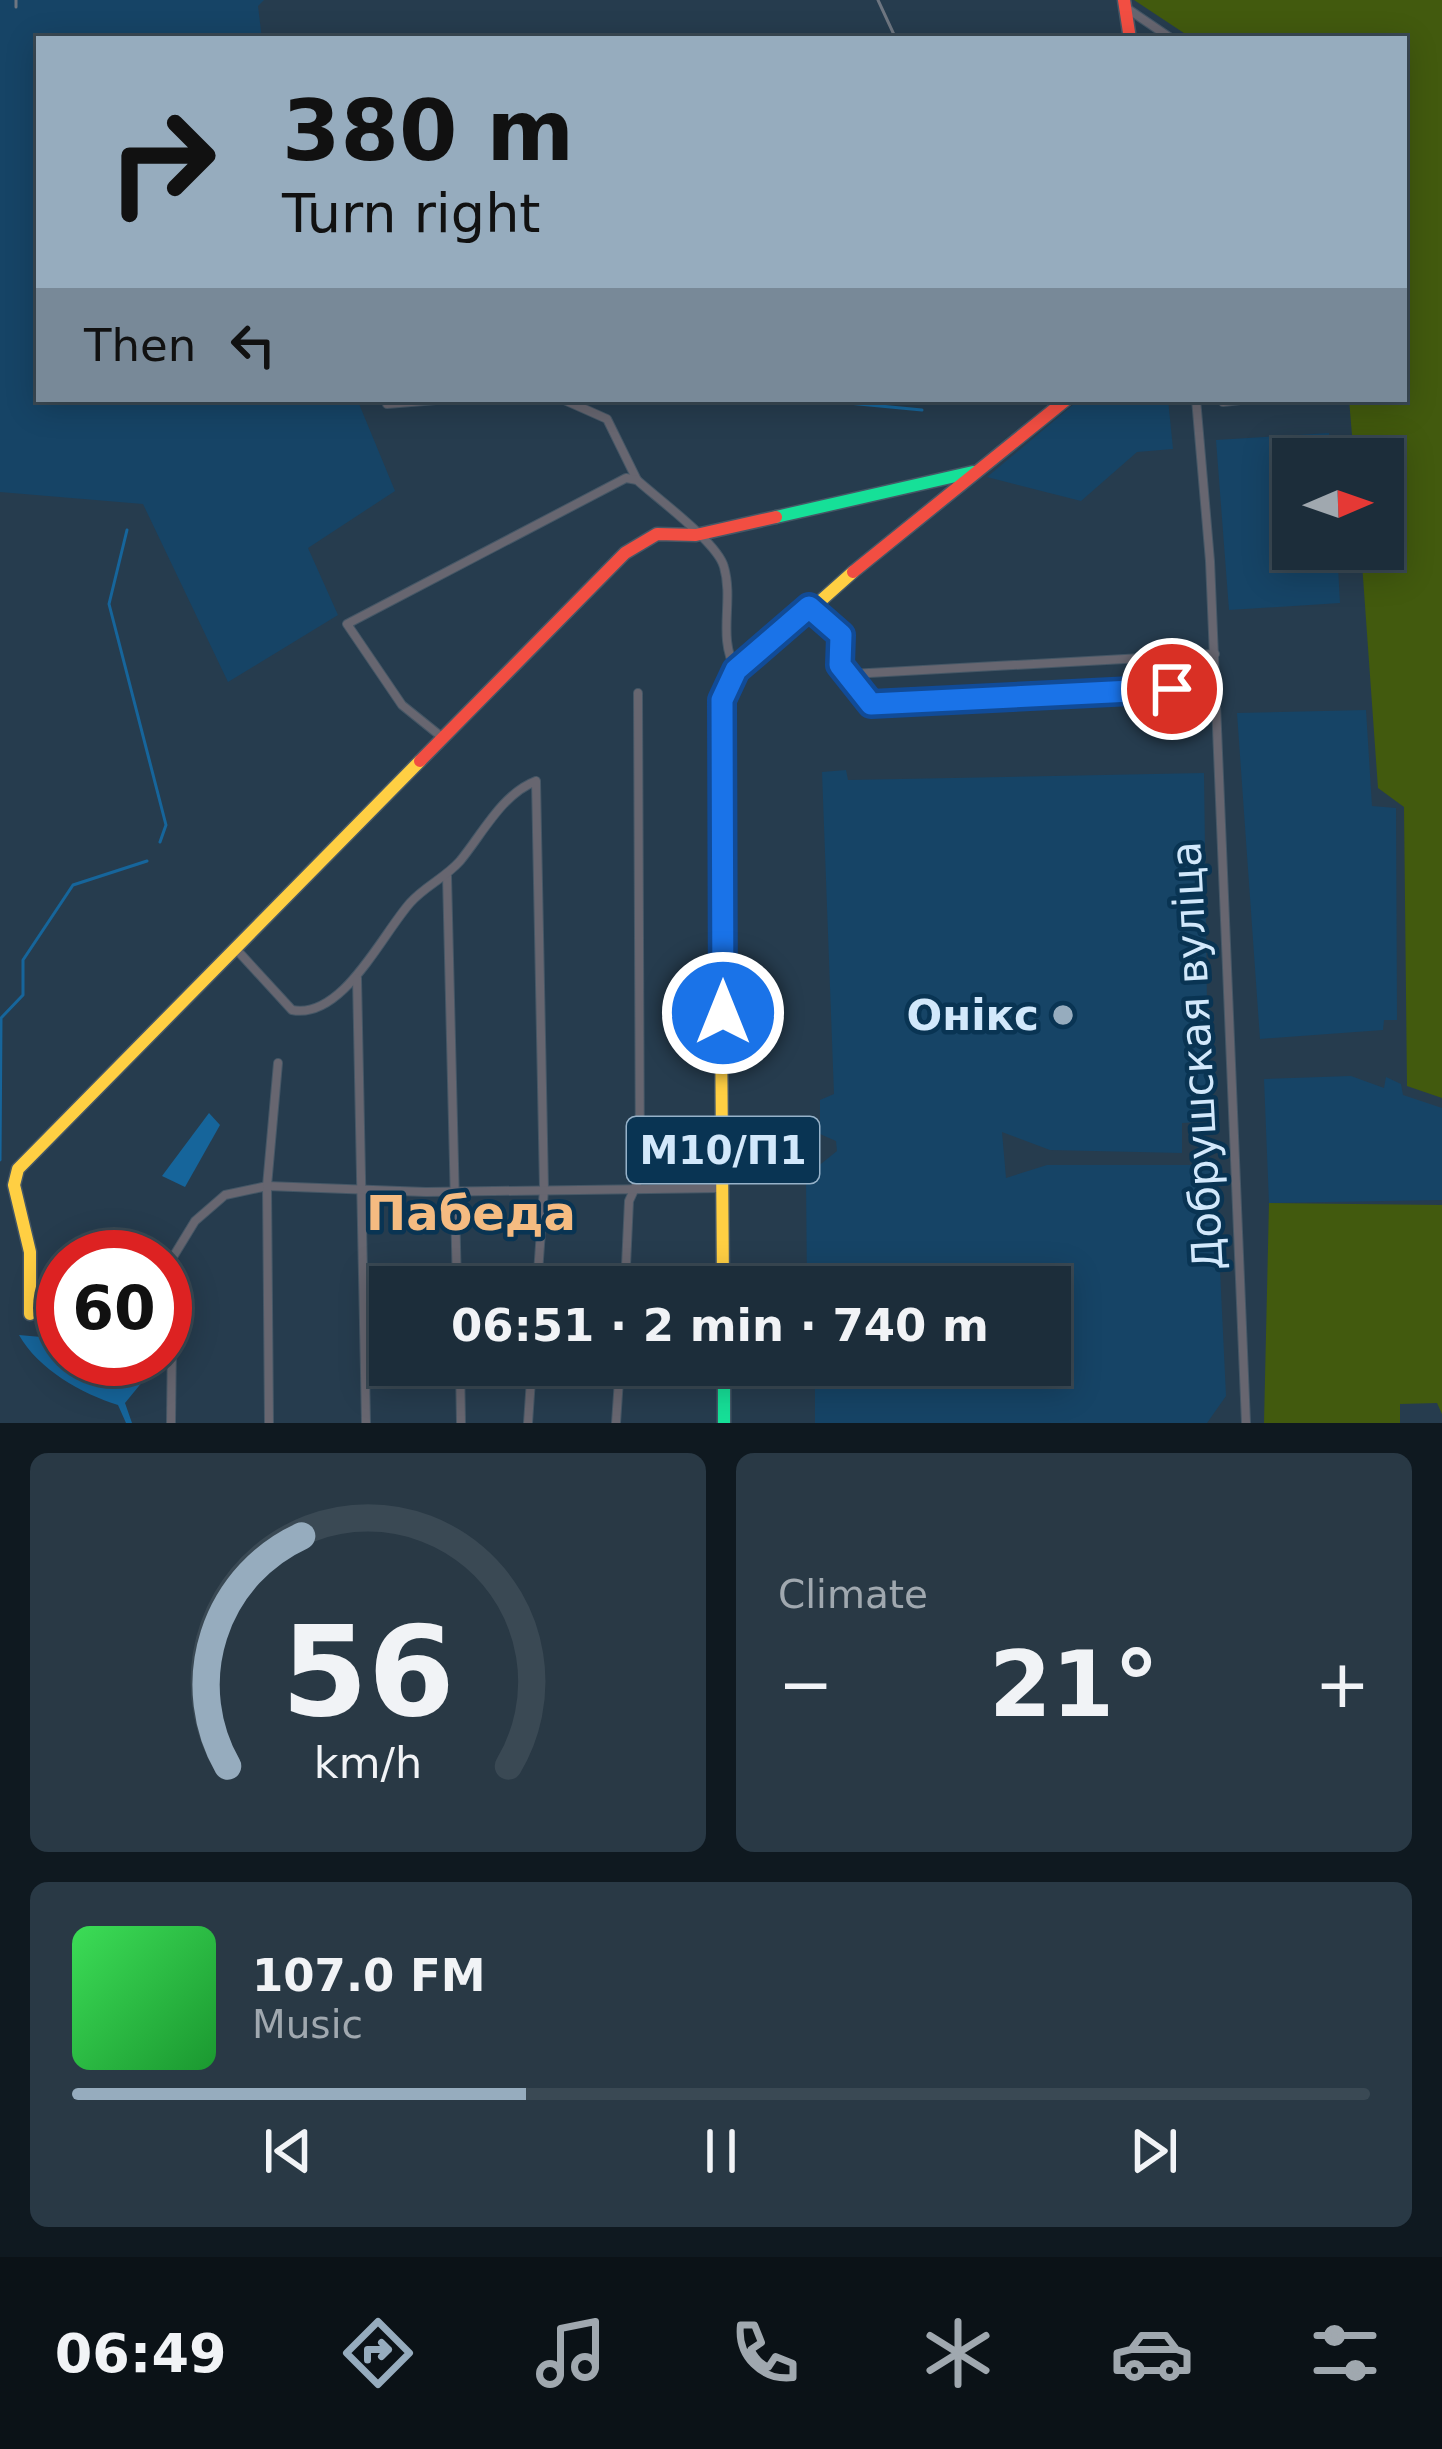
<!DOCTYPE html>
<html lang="en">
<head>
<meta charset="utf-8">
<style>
	:root { --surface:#1c2d3a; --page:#293945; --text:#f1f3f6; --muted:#a0a8af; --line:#3a4954; --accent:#96acbe }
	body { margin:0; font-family:"DejaVu Sans",sans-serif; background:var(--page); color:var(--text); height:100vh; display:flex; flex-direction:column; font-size:45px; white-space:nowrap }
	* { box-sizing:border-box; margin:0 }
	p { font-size:39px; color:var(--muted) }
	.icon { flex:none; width:66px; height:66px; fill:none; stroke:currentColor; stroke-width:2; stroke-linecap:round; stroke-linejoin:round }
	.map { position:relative; height:1423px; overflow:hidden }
	.sheet { display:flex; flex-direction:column; gap:30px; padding:30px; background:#0f1920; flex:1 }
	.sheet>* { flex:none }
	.guide { position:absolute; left:36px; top:36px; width:1371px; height:366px; border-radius:0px; box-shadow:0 6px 30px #0003,0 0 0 3px var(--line); background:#96acbe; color:#111; overflow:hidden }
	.needle { width:78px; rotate:88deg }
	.tools { position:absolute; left:1272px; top:438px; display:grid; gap:24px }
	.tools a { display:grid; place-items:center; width:132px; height:132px; border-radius:0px; background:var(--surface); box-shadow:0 6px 30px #0003,0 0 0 3px var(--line); font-size:60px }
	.speed { position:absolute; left:36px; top:1230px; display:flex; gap:24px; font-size:60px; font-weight:700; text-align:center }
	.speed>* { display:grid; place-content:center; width:156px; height:156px; border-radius:50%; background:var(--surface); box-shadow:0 6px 30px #0003,0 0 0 3px var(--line); line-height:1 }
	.speed .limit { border:18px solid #d22; background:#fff; color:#111 }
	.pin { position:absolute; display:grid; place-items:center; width:102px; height:102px; color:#fff; margin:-51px; border:6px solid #fff; border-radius:50%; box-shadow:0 3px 12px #0007 }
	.me { position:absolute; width:132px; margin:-66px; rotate:0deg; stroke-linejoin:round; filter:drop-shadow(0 0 9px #0008) }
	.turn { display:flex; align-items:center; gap:42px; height:252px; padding:0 48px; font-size:54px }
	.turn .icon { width:156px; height:156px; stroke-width:2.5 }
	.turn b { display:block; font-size:84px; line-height:102px }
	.then { display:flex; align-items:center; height:114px; padding:0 48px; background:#0003; gap:24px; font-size:45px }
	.big { font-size:90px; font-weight:700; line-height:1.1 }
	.sheet .widget { flex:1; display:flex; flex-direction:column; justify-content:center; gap:18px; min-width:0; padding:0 42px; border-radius:18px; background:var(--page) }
	.sheet .dial { align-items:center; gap:0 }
	.dial svg { height:312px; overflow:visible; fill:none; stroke:var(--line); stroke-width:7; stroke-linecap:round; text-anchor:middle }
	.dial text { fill:var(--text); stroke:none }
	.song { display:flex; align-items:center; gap:36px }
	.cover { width:144px; height:144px; border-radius:18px; background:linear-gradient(135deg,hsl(130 70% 55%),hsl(130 70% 35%)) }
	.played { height:12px; border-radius:6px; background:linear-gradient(90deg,var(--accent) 35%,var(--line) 35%) }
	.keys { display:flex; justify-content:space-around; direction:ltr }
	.heat { display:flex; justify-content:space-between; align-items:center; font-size:66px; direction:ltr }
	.sheet .tiles { flex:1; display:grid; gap:30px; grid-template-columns:1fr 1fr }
	.widget:last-child { grid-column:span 2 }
	.trip { position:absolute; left:369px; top:1266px; width:702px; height:120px; border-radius:0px; background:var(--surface); box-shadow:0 6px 30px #0003,0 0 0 3px var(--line); font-weight:700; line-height:120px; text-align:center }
	.dock { display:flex; height:192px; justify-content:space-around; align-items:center; background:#0b1217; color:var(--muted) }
	.dock .icon { width:84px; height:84px }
	.dock .selected { color:var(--accent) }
	.dock b { font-size:54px; color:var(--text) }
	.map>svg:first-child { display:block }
</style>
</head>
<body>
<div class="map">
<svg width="1442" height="1423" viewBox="0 0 1442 1423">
	<rect width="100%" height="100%" fill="#263c4e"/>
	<g fill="#164466">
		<polygon points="0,0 264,0 258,6 262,39 39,39 39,399 357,399 395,491 308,548 338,615 228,682 143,504 0,492"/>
		<polygon points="1080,399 1168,399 1173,449 1137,452 1081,501 987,477"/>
		<polygon points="1329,433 1331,459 1293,459 1293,549 1337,549 1340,603 1229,610 1216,440"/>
		<polygon points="1366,710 1372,806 1396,808 1397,1020 1384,1020 1383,1030 1260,1039 1237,713"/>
		<polygon points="846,770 848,780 1204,773 1208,1085 1199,1093 1200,1122 1182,1123 1182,1153 1050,1150 1002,1132 1006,1178 1047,1165 1215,1165 1226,1396 1207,1423 815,1423 815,1365 1050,1365 1050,1287 807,1287 806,1176 837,1151 836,1141 820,1134 820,1100 834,1094 822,772"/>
		<polygon points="1351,1076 1384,1088 1386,1077 1401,1084 1403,1095 1442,1108 1442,1200 1269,1203 1264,1079"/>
	</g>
	<g fill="#425a0e">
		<polygon points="1134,0 1442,0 1442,1098 1407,1086 1404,807 1378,788 1361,549 1383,549 1383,459 1354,459 1349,399 1404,399 1404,39 1193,39"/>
		<polygon points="1269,1203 1442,1205 1442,1414 1437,1403 1400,1404 1400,1423 1264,1423"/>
	</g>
	<g fill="#16659b">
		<polygon points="209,1113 220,1125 185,1187 162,1176"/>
		<path d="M19 1335 63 1339V1359H145L143 1381 125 1403 132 1423H126L118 1405C82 1394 38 1369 19 1335Z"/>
	</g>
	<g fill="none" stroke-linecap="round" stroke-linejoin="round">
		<g stroke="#16659b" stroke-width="3">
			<polyline points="806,399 922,410"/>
			<polyline points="127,530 109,604 166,825 160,842"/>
			<polyline points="0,1160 1,1018 23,995 23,960 73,885 147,861"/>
		</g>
		<defs>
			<g id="street">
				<polyline points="1125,7 1172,39"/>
				<polyline points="562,399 607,419 637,480"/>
				<polyline points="1196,399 1210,561 1246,1423"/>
				<polyline points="1223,402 1249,399"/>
				<polyline points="387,404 448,399"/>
				<polyline points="809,607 841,635 840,665 851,674 1215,654"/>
				<polyline points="852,675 871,704 1214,687"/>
				<path d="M443 738 402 705 347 624 626 478 637 480C658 499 718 543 724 567 734 602 717 637 736 670"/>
				<polyline points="447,876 457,1287"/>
				<path d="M236 949 292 1010C342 1020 381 936 410 903 425 886 445 878 460 861 483 833 502 794 536 781L544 1189 537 1287"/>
				<polyline points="357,978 366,1423"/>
				<polyline points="625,1287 629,1201 640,1177 638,693"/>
				<polyline points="460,1365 461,1423"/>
				<polyline points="171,1423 173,1257 195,1221 225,1195 267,1186 426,1192 723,1188"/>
				<polyline points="269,1423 267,1186 278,1063"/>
				<polyline points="528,1423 532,1365"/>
				<polyline points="616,1423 620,1365"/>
			</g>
			<g id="fast">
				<polyline points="776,517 973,472"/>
				<polyline points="724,1365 724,1423"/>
			</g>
			<g id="slow">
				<polyline points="723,1287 719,748 726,685 853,572"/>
				<polyline points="30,1314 30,1252 14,1185 18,1169 420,761"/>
			</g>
			<g id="jam">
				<polyline points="1124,0 1130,39"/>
				<polyline points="853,572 1067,399"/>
				<polyline points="420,761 625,553 657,534 696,535 776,517"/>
			</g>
		</defs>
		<use href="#street" stroke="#455766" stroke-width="10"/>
		<use href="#fast" stroke="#455766" stroke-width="15"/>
		<use href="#slow" stroke="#455766" stroke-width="15"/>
		<use href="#jam" stroke="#455766" stroke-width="15"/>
		<use href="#street" stroke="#676670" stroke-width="8"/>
		<use href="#fast" stroke="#16e098" stroke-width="12"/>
		<use href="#slow" stroke="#ffcf43" stroke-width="12"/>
		<use href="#jam" stroke="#f24e42" stroke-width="12"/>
		<g stroke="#6e7681" stroke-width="3">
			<polyline points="16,0 16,7"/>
			<polyline points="878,0 896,39"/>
		</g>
	</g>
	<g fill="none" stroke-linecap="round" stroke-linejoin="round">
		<defs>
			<polyline id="route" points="723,1013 722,700 736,670 809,607 841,635 840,665 871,704 1172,689"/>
		</defs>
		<use href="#route" stroke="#114b97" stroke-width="30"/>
		<use href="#route" stroke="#1a73e8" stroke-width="21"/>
	</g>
	<circle fill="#96acbe" stroke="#093453" stroke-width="4.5" cx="1063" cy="1015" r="12"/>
	<g text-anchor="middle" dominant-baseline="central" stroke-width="9" stroke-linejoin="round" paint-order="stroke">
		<rect fill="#093453" stroke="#96b2c9" stroke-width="3" x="627" y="1117" width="192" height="66" rx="9"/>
		<g font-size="39" font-weight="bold" fill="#d2e8fb">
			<text x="723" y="1150">М10/П1</text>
		</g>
		<g font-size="42" font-weight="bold" fill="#d2e8fb" stroke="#093453" text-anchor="end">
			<text x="1039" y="1015">Онікс</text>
		</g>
		<g font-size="42" fill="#d2e8fb" stroke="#093453">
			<text transform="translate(1197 1056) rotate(-93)">Добрушская вуліца</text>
		</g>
		<g font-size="48" font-weight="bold" fill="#f5bb81" stroke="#093453">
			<text x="471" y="1213">Пабеда</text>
		</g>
	</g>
</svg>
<div class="tools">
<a><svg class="needle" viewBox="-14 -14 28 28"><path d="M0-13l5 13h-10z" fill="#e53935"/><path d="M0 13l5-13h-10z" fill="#a0a8af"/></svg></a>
</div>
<div class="speed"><div class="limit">60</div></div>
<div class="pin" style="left:1172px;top:689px;background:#d93025"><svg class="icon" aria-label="arrive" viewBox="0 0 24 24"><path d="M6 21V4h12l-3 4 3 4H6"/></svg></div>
<svg class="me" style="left:723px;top:1013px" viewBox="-20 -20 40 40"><circle r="17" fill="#1a73e8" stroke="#fff" stroke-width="3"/><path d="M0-11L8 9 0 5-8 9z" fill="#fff"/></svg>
<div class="trip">06:51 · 2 min · 740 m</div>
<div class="guide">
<div class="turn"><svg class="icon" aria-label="right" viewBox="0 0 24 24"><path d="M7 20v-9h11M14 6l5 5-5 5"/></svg><div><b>380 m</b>Turn right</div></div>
<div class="then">Then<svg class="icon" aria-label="left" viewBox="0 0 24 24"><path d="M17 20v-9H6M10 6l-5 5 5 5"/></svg></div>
</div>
</div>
<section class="sheet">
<div class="tiles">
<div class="widget dial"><svg viewBox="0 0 100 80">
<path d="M14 69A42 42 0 1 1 86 69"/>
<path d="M14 69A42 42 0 0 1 33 10" stroke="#96acbe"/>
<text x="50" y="56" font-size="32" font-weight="700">56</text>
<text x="50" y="72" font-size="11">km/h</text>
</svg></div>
<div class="widget"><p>Climate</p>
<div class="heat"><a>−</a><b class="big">21°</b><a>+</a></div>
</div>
<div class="widget">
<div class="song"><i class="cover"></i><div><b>107.0 FM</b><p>Music</p></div></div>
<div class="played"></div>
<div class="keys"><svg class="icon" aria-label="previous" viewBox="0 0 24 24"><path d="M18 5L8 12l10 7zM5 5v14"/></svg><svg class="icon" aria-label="pause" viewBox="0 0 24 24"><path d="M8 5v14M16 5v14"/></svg><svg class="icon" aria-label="next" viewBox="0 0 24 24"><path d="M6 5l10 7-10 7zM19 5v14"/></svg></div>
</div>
</div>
</section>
<nav class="dock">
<b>06:49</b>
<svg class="icon selected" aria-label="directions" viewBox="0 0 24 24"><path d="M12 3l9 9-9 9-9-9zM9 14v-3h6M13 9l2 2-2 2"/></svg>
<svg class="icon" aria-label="music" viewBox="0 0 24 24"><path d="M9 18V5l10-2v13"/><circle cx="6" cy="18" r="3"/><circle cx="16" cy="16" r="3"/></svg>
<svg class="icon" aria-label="phone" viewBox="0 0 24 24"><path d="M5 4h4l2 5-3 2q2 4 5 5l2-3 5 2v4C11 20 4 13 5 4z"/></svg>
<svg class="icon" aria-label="climate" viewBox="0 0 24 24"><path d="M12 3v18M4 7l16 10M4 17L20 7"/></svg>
<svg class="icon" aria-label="car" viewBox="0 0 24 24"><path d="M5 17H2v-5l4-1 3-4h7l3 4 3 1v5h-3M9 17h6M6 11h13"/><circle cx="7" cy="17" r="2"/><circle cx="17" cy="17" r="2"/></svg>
<svg class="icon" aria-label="filters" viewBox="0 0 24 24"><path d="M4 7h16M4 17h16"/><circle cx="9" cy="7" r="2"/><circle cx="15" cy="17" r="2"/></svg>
</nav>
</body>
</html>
